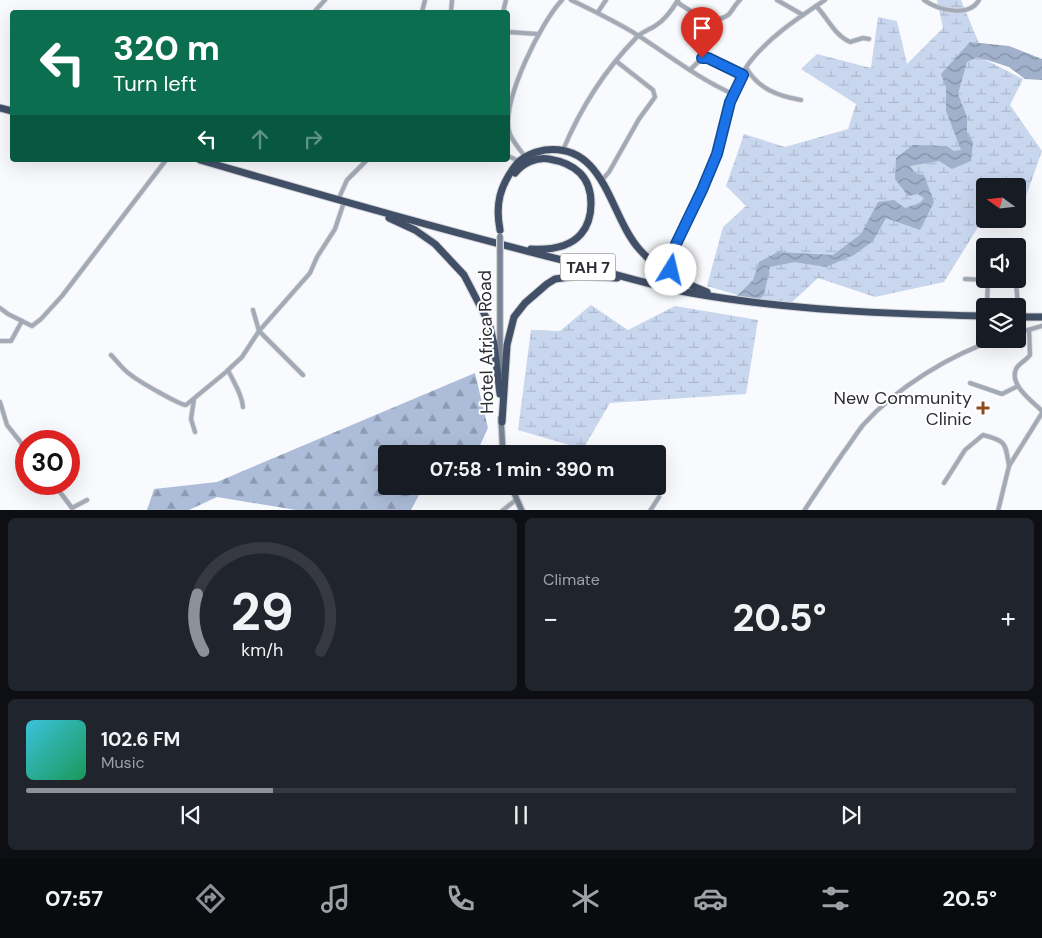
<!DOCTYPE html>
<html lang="en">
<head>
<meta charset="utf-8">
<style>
	:root { --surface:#171b24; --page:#20242c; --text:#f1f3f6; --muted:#9ea1a6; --line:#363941; --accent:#8c9099 }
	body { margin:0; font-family:"DM Sans",sans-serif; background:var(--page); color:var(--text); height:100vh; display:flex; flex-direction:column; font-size:19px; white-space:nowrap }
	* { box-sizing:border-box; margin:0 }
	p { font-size:16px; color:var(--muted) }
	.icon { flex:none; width:28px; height:28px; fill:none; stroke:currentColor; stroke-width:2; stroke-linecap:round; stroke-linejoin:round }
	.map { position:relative; height:510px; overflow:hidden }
	.sheet { display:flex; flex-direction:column; gap:8px; padding:8px; background:#0d0f14; flex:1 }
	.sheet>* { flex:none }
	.banner { position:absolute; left:10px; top:10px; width:500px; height:152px; border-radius:5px; box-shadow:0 5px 20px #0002; background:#0b6e4f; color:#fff; overflow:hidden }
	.needle { width:32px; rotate:285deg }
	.fabs { position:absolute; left:976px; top:178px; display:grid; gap:10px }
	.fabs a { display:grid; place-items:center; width:50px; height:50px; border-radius:5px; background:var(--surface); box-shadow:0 5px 20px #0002; font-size:25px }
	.speed { position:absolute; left:15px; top:430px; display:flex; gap:10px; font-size:25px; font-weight:700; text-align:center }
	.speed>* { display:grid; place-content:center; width:65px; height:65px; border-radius:50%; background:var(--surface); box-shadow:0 5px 20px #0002; line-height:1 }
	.speed .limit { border:8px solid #d22; background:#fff; color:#111 }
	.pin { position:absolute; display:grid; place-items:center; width:42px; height:42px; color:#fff; margin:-51px -21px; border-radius:50% 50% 50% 0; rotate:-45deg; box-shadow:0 0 5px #0007 }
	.pin .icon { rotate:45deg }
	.me { position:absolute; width:55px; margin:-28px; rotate:9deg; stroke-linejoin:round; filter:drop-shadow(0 0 4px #0008) }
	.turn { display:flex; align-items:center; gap:18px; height:105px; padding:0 20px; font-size:22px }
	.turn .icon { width:65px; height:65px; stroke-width:2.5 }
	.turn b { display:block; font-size:35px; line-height:42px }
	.lanes { display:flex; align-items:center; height:48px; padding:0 20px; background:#0003; justify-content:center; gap:25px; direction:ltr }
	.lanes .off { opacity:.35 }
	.big { font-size:38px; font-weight:700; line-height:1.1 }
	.sheet .card { flex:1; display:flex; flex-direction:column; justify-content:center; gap:8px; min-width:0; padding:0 18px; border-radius:8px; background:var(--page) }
	.sheet .dial { align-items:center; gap:0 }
	.dial svg { height:130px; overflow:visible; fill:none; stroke:var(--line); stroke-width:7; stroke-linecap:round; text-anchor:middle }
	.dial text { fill:var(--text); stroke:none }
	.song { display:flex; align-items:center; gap:15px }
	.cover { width:60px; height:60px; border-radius:8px; background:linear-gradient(135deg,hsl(190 70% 55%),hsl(150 70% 35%)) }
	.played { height:5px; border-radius:2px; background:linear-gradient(90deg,var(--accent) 25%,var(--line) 25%) }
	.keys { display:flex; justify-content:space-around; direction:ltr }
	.heat { display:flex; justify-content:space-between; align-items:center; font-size:28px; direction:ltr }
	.sheet .tiles { flex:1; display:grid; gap:8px; grid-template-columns:1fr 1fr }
	.card:last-child { grid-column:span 2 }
	.trip { position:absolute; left:378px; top:445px; width:288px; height:50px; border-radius:5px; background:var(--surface); box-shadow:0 5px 20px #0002; font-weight:700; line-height:50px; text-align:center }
	.tabs { display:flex; height:80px; justify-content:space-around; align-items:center; background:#090b0e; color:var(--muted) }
	.tabs .icon { width:35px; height:35px }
	.tabs .on { color:var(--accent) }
	.tabs b { font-size:22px; color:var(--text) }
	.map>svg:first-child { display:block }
</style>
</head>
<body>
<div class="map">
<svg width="1042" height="511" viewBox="0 0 1042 511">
	<defs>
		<pattern id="forest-firs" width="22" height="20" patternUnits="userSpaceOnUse" patternTransform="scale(1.25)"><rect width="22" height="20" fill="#adbdd9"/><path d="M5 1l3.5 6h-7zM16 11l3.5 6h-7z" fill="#8d9ab1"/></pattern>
		<pattern id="wetland-marsh" width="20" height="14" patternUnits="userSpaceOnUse" patternTransform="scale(1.25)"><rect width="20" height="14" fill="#c8d6ee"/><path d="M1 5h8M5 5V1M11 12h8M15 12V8" fill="none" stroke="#acb8cd"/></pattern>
		<pattern id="water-waves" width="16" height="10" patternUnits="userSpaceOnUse" patternTransform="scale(1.25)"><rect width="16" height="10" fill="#a1b0cb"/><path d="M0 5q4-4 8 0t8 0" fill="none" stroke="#8390a5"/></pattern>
	</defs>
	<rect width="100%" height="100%" fill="#f9fafd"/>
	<polygon fill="url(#forest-firs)" points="475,373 488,428 476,454 386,454 386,486 433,486 419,495 411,510 296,510 217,497 189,510 147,510 154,489 217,482"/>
	<g fill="url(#wetland-marsh)">
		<polygon points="937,0 961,0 986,60 1023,79 1010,105 1042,151 1025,199 1018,200 1018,186 985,186 985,216 944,282 875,297 818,278 789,305 761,302 707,286 723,227 746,206 726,186 744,134 785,147 848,129 856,104 801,69 817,54 871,68 878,17 897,21 907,64 943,28"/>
		<polygon points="591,305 628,330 675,306 758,320 746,394 610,403 583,449 518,430 531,330 560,331"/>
	</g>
	<polygon fill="url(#water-waves)" points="970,42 1009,46 1042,59 1042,80 1025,79 1009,67 978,57 967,62 958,94 967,117 967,132 973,142 971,161 952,169 939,161 910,166 915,173 924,175 934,202 920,230 886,218 873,241 854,255 826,267 794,262 770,267 764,295 756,302 737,296 753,280 759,262 778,252 833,255 861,234 878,202 894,200 905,208 920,203 924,198 918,194 908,196 895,179 896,158 913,145 947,146 954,151 961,150 946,111 946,87 941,74"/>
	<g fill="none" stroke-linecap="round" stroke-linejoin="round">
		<defs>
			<g id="street">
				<path d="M571 0C594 11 617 22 639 36 670 56 699 79 733 94"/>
				<polyline points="777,0 803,15"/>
				<path d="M924 0C938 10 969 18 979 0"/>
				<path d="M677 2C690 11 711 27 728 15 732 12 735 4 740 0"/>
				<path d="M816 6C828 18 834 35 850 42L863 38 869 39"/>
				<polyline points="314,12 325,0"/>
				<polyline points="422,12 425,0"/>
				<polyline points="451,12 452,0"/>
				<polyline points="503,12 506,0"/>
				<polyline points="598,12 606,0"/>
				<polyline points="508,32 538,34"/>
				<path d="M747 69C759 89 778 96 801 100"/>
				<polyline points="690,70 702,58 708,58 743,75"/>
				<path d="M563 150C581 107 603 72 636 38 641 32 649 30 655 26 665 20 672 10 678 0"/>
				<polyline points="508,156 519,161"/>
				<path d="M525 157C520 149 511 140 509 131 502 100 541 22 562 0"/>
				<polyline points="602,180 609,172 639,119 655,97 653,90 616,61"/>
				<polyline points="338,200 347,180 367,160"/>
				<path d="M673 275C667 260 675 246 681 232 692 206 706 182 716 156 727 124 728 92 749 63 769 37 798 18 825 0"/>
				<polyline points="965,279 988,280 997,279"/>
				<polyline points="1013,279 1016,282 1019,317"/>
				<polyline points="987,306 988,280"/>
				<polyline points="0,308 8,314 32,326 41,319 62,296 166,160"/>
				<path d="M1029 330 1030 355C1026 361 1019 363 1016 369 1009 385 1032 401 1042 411"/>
				<polyline points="1018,333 1042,326"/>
				<polyline points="0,341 11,341 22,321"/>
				<path d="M111 355C117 361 123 370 131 375 138 381 180 405 186 405L226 372 242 357 259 331 253 310"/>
				<path d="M228 370C234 383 242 394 243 407"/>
				<polyline points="303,375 259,331 310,273 317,257 335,229 344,202"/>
				<polyline points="970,383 1002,394 1018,386"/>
				<polyline points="194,399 191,419 195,432"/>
				<polyline points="0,402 7,425 26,449"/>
				<path d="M944 483 965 450 983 435C1007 441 1005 443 1009 466"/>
				<polyline points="54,484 72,508 87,500"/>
				<polyline points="502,511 517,499"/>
				<polyline points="650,511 659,497"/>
				<path d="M804 511C817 491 830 472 843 453 850 444 856 434 863 425 896 388 951 354 998 339"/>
				<polyline points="998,511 1009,466 1042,413"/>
			</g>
			<g id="secondary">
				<polyline points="500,374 500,251"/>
				<polyline points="501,418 503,454"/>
				<polyline points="511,486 522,511"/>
			</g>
			<g id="highway">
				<polyline points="0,108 12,111"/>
				<path d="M200 160C320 195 441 230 562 260 605 271 647 285 691 293 788 310 887 314 985 316"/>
				<path d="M515 173C523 163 536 157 549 159 561 161 572 165 580 173 595 188 594 219 581 234 569 248 548 250 531 249"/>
				<polyline points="389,218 415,230 435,244 464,275 489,323 494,344 500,394"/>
				<path d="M500 230C495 204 500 186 515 166 522 157 534 152 545 150 606 143 609 216 640 250 659 271 681 282 707 292"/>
				<polyline points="1018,317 1042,317"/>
				<polyline points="502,422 507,345 514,317 525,303 547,284 555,279 578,276 617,278"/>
			</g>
		</defs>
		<use href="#street" stroke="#d4d5d9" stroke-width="5.5"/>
		<use href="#secondary" stroke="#d4d5d9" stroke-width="8"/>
		<use href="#highway" stroke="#d4d5d9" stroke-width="9"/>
		<use href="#street" stroke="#a3aab6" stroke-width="4"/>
		<use href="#secondary" stroke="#798394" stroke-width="5.5"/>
		<use href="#highway" stroke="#425067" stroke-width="7"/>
		<defs>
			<polyline id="secondary-bridge" points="500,236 500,251"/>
		</defs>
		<use href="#secondary-bridge" stroke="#d4d5d9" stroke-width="8" stroke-linecap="butt"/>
		<use href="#secondary-bridge" stroke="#798394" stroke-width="5.5"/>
	</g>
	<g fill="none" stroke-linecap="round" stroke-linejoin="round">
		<defs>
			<polyline id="route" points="671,270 671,258 676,244 702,190 717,154 730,102 743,75 708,58 702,58"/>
		</defs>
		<use href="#route" stroke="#114b97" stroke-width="12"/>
		<use href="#route" stroke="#1a73e8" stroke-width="9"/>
	</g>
	<path fill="#904c1e" stroke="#fff" stroke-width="2" d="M980.5 400.5h5v5h5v5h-5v5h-5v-5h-5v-5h5z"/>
	<g text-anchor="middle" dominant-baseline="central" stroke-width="4" stroke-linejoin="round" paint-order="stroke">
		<rect fill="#fff" stroke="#6b6d70" stroke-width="1" x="560.5" y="253.5" width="55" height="27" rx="4"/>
		<g font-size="16" font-weight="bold" fill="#2c2e33">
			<text x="588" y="267">TAH 7</text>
		</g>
		<g font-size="18" fill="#2c2e33" stroke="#fff">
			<text transform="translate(486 342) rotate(-91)">Hotel Africa Road</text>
		</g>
		<g font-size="18" fill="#2c2e33" stroke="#fff" text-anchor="end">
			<text x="972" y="398">New Community<tspan x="972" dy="21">Clinic</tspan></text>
		</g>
	</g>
</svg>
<div class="fabs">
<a><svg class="needle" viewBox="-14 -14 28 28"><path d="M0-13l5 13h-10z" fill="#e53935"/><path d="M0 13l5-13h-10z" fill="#9ea1a6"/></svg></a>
<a><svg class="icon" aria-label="sound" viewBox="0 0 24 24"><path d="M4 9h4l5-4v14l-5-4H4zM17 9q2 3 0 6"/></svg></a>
<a><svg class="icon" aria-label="layers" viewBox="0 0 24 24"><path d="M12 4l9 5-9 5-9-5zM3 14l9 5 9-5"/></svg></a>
</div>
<div class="speed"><div class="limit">30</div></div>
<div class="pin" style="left:702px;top:58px;background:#d93025"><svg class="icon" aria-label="arrive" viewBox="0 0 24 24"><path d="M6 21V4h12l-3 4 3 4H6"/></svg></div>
<svg class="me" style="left:671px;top:270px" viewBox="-20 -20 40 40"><circle r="19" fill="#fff"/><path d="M0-13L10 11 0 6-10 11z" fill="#1a73e8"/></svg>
<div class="trip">07:58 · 1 min · 390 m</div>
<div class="banner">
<div class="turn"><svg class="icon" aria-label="left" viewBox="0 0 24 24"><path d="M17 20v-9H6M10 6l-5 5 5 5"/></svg><div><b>320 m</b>Turn left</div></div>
<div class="lanes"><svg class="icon" aria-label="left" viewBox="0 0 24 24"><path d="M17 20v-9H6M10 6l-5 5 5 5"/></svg><svg class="icon off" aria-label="ahead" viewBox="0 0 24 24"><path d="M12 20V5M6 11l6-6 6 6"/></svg><svg class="icon off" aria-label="right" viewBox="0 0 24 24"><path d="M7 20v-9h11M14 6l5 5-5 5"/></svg></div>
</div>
</div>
<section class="sheet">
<div class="tiles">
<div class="card dial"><svg viewBox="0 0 100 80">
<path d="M14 69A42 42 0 1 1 86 69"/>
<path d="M14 69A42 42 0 0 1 10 34" stroke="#8c9099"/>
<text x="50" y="56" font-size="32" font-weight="700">29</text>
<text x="50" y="72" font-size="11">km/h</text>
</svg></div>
<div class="card"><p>Climate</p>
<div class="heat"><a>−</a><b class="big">20.5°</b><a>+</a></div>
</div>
<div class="card">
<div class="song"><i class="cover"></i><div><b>102.6 FM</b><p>Music</p></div></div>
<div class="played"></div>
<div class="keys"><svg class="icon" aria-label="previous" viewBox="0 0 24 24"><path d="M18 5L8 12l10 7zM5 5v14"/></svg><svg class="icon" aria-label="pause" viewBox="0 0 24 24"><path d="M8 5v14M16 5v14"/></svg><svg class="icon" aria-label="next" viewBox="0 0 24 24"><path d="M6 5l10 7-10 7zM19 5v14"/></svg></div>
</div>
</div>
</section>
<nav class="tabs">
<b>07:57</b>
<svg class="icon on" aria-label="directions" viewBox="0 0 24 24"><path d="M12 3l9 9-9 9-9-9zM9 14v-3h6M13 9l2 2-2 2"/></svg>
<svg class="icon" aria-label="music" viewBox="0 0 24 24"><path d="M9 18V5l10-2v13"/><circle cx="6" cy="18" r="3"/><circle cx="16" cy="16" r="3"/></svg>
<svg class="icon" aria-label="phone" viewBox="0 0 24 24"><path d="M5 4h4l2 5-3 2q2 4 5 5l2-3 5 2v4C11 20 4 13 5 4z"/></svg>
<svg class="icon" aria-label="climate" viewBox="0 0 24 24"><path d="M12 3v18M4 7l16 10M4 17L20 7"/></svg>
<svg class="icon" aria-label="car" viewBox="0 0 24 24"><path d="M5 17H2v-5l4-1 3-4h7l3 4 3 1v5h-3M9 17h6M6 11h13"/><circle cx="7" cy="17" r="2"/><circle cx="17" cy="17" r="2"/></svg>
<svg class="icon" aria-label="filters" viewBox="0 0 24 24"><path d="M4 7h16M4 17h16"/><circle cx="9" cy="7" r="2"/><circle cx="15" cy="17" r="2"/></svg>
<b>20.5°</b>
</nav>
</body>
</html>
